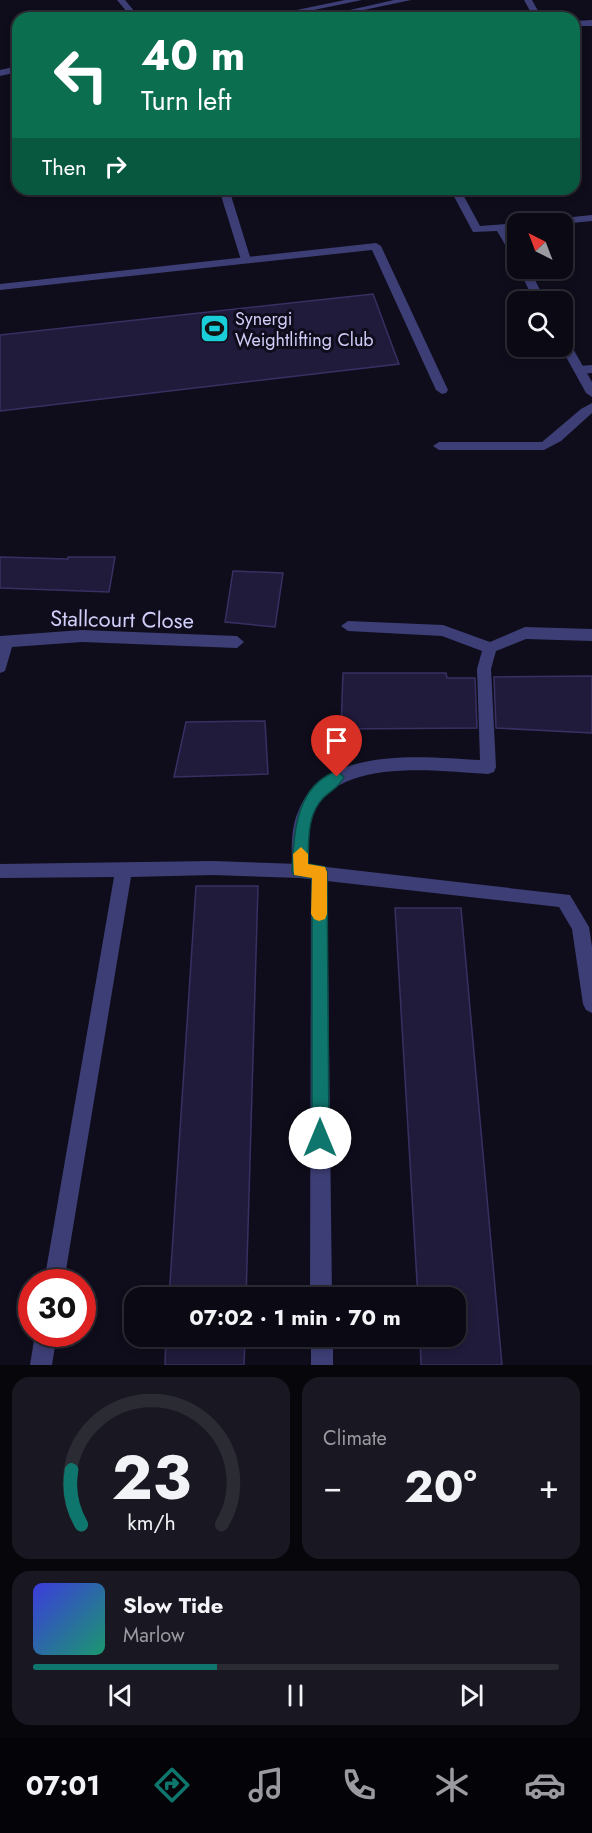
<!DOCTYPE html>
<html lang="en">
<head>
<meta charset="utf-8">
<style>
	:root { --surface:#0b0a14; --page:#191822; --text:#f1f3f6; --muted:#9a9aa0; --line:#2b2b34; --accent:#0f766e }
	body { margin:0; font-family:Jost,sans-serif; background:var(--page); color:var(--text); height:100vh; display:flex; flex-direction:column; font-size:22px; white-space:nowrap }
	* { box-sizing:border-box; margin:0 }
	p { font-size:20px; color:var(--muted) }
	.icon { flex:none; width:33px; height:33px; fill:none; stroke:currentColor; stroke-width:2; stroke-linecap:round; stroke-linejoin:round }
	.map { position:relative; height:1365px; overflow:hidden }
	.drawer { display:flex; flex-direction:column; gap:12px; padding:12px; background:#06060b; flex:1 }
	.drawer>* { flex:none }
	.banner { position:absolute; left:12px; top:12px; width:568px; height:183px; border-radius:18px; box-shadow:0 3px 9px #0003,0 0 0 2px var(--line); background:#0b6e4f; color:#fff; overflow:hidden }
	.needle { width:39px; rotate:318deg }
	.buttons { position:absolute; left:507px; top:213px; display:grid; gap:12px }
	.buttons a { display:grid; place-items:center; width:66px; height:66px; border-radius:12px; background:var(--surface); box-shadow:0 3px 9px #0003,0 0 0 2px var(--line); font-size:30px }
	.speed { position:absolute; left:18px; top:1269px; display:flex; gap:12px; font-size:30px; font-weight:700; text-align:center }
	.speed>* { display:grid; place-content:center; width:78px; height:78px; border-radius:50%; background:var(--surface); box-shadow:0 3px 9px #0003,0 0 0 2px var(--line); line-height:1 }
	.speed .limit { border:9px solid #d22; background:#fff; color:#111 }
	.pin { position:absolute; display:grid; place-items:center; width:51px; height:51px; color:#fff; margin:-62px -26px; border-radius:50% 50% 50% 0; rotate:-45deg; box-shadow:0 0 6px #0007 }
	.pin .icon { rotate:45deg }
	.me { position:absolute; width:66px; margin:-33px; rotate:0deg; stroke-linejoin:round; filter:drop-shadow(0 0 4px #0008) }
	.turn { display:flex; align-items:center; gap:21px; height:126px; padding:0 30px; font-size:27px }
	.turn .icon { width:78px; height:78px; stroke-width:2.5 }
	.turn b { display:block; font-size:42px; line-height:51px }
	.then { display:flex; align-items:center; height:57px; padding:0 30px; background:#0003; gap:12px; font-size:22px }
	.big { font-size:45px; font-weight:700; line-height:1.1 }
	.drawer .tile { flex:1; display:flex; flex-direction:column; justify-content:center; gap:9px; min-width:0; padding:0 21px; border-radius:18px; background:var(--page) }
	.drawer .dial { align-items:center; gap:0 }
	.dial svg { height:156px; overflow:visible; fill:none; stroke:var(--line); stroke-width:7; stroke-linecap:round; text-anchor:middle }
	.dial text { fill:var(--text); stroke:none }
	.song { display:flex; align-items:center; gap:18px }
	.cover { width:72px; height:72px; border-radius:9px; background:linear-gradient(135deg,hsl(240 70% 55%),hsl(160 70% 35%)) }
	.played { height:6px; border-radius:3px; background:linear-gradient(90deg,var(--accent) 35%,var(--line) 35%) }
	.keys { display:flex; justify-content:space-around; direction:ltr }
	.heat { display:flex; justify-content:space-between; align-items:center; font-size:33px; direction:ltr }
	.drawer .tiles { flex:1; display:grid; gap:12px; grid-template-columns:1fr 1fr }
	.tile:last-child { grid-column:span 2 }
	.trip { position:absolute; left:124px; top:1287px; width:342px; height:60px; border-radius:18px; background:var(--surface); box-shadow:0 3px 9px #0003,0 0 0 2px var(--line); font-weight:700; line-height:60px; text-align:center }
	.dock { display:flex; height:96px; justify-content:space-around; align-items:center; background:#040408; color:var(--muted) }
	.dock .icon { width:42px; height:42px }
	.dock .selected { color:var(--accent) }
	.dock b { font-size:27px; color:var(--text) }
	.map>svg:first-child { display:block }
</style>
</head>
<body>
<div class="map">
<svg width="592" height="1365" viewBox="0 0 592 1365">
	<rect width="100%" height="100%" fill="#0f0d1b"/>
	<g fill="#201b3a" stroke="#383063" stroke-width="1.5">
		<polygon points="373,294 399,364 0,411 0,335"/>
		<polygon points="0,557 68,559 68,557 115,557 109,592 0,588"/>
		<polygon points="233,571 283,573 275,627 225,622"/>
		<polygon points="343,673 446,673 447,678 475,678 477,728 341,729"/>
		<polygon points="592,676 592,733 496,728 494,677"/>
		<polygon points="265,721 268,774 174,777 186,722"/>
		<polygon points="196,886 258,886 246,1298 169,1298"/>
		<polygon points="395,908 461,908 502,1365 421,1365 420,1336 456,1336 456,1298 418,1298"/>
		<polygon points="166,1336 245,1336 244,1365 165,1365"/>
	</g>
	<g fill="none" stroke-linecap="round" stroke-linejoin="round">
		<g fill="#3d3e75" fill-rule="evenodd">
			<polygon points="376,243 381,246 448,390 446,393 442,394 436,390 372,250 0,290 0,284"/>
			<polygon points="592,365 592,373 579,374 573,370 579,366"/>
			<polygon points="592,403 592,413 561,441 544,450 439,450 433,446 439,442 542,442 581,409"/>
			<polygon points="213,861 300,864 570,895 589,927 592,947 592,1013 586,1010 583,1004 572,929 559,907 300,878 213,875 131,877 64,1282 44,1282 114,877 0,878 0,864"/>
			<polygon points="35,1334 57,1334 52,1365 30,1365"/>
		</g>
		<g fill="#3d3e75" fill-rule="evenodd">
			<polygon points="117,0 125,0 140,18 132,18"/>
			<polygon points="524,0 532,0 542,18 534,18"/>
			<polygon points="592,20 592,26 574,26 574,21"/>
			<polygon points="219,189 229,189 251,260 250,262 241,260"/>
			<polygon points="450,189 460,189 480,226 522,223 518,224 518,228 507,229 518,248 518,261 513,258 497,231 473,232"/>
			<polygon points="592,215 592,221 562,224 528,224 533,221"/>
			<polygon points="518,268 529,268 546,302 535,302"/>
			<polygon points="562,337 568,340 592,382 592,397 586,393 560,346 562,346"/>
			<path d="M348 621 443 625 490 642 525 627 592 629V641L526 639 496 651 491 669 496 767 494 772 488 774C439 771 333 756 313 816 307 833 309 853 308 871L306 876 300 878 294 876 292 871C292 852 290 830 298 812 323 745 423 757 480 760L477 669 482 651 442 636 348 631 341 626Z"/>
			<polygon points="82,630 237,636 244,642 237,648 82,642 12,647 5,671 0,673 0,636"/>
			<polygon points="319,865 325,867 327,872 332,1298 310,1298 311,872 313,867"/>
			<rect x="311" y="1336" width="22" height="29"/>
		</g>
		<g fill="#3d3e75" fill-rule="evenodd">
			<polygon points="345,0 362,0 275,18 258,18"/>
			<polygon points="394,0 411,0 345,14 341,12"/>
			<polygon points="18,66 18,72 0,76 0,70"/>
		</g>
	</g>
	<path fill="#0f766e" stroke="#0a4d48" stroke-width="1.5" d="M337 771 344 777C340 786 331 791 324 797 306 815 309 841 308 864L325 867 327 872 329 1138 327 1144 320 1147 314 1144 312 1138V878L294 875 292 871C294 834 295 786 337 771Z"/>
	<polygon fill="#f59e0b" points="301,847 308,854 308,864 325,867 327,872 327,914 325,919 319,921 314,919 311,914 312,878 294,875 293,854"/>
	<defs>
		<symbol id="stadium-square" viewBox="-11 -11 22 22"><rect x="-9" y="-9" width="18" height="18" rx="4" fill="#19ced9" stroke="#0f0d1b"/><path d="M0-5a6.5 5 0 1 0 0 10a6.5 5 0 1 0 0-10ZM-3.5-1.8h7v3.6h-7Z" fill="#111"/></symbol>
	</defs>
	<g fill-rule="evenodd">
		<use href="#stadium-square" x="198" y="312" width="33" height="33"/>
	</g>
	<g text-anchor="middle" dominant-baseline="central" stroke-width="6" stroke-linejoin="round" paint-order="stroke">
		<g font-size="18" fill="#d0cdf9" stroke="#0f0d1b" text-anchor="start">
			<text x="235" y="319">Synergi<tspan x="235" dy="21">Weightlifting Club</tspan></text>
		</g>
		<g font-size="22" fill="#d0cdf9" stroke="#0f0d1b">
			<text transform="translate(122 619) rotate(1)">Stallcourt Close</text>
		</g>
	</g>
</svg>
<div class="buttons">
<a><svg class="needle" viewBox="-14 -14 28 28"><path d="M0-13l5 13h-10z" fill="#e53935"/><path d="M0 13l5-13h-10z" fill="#9a9aa0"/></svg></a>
<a><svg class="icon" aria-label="search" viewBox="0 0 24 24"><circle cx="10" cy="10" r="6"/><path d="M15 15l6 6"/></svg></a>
</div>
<div class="speed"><div class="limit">30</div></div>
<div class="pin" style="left:337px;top:777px;background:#d93025"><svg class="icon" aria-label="arrive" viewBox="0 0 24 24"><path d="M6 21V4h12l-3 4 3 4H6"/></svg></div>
<svg class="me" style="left:320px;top:1138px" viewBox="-20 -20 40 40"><circle r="19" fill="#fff"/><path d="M0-13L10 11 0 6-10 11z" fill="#0f766e"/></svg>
<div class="trip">07:02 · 1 min · 70 m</div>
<div class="banner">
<div class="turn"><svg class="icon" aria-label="left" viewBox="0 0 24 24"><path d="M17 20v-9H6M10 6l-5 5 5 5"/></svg><div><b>40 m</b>Turn left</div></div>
<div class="then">Then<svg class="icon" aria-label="right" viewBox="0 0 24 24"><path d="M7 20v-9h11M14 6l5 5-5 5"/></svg></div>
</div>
</div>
<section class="drawer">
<div class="tiles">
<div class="tile dial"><svg viewBox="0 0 100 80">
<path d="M14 69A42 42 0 1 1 86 69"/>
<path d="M14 69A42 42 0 0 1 9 41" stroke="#0f766e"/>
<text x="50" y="56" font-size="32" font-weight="700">23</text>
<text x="50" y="72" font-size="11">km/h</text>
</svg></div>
<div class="tile"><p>Climate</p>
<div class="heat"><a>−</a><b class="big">20°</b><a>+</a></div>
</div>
<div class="tile">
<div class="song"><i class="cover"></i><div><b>Slow Tide</b><p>Marlow</p></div></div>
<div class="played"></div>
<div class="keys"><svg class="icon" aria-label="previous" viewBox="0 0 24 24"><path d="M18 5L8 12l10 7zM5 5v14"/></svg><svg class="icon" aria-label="pause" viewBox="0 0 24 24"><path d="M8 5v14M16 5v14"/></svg><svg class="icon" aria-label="next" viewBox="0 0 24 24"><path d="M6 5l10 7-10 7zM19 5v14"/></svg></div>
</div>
</div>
</section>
<nav class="dock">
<b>07:01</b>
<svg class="icon selected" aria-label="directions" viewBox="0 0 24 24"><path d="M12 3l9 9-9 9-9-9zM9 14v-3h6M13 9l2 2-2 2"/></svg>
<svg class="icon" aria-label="music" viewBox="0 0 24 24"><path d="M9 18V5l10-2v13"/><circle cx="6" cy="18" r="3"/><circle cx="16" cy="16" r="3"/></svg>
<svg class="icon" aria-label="phone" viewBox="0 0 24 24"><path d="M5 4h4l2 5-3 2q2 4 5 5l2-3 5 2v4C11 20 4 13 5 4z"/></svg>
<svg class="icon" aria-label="climate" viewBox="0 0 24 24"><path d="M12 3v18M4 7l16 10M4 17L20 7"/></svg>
<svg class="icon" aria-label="car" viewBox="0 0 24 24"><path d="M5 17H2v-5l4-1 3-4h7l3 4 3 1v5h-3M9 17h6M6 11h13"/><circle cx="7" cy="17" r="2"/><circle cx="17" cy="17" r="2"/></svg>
</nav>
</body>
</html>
